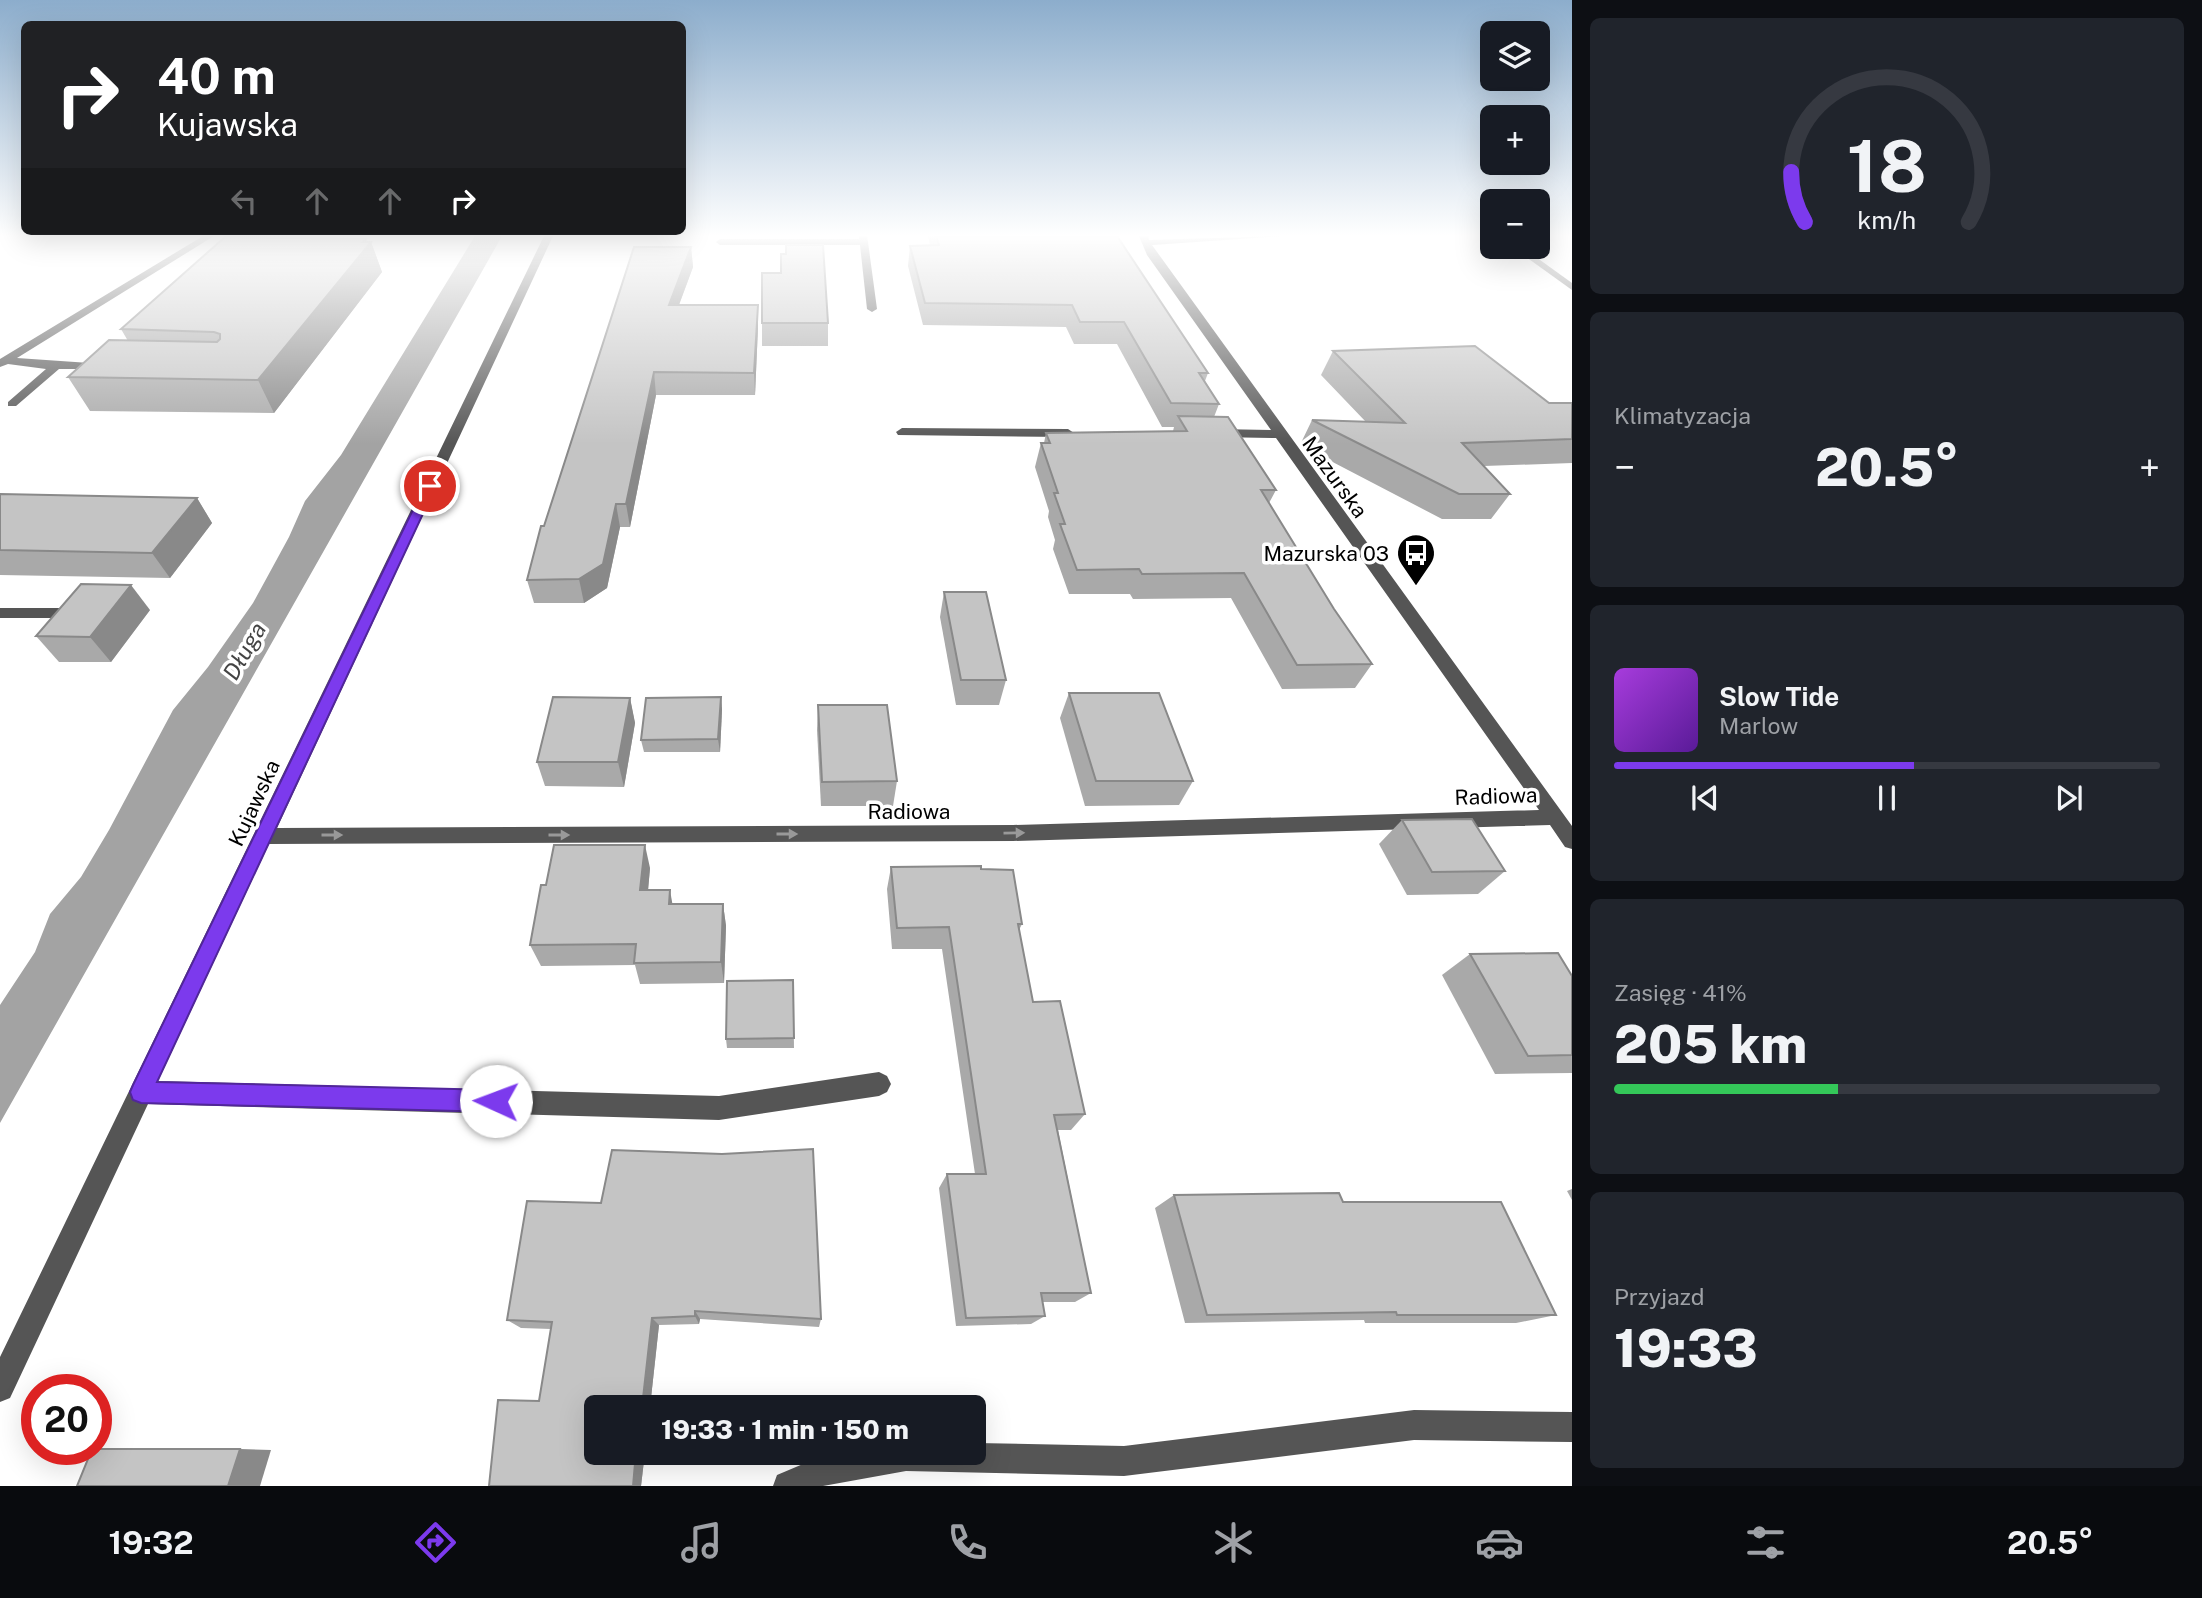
<!DOCTYPE html>
<html lang="pl">
<head>
<meta charset="utf-8">
<style>
	:root { --surface:#171b24; --page:#20242c; --text:#f1f3f6; --muted:#9ea1a6; --line:#363941; --accent:#7c3aed }
	body { margin:0; font-family:"Public Sans",sans-serif; background:var(--page); color:var(--text); height:100vh; display:flex; flex-direction:column; font-size:26px; white-space:nowrap }
	* { box-sizing:border-box; margin:0 }
	p { font-size:23px; color:var(--muted) }
	.icon { flex:none; width:38px; height:38px; fill:none; stroke:currentColor; stroke-width:2; stroke-linecap:round; stroke-linejoin:round }
	.map { position:relative; flex:1; overflow:hidden }
	.panel { display:flex; flex-direction:column; gap:18px; padding:18px; background:#0d0f14; width:630px }
	.panel>* { flex:none }
	.guide { position:absolute; left:21px; top:21px; width:665px; height:214px; border-radius:10px; box-shadow:0 7px 28px #0002; background:#202124; color:#fff; overflow:hidden }
	.buttons { position:absolute; left:1480px; top:21px; display:grid; gap:14px }
	.buttons a { display:grid; place-items:center; width:70px; height:70px; border-radius:10px; background:var(--surface); box-shadow:0 7px 28px #0002; font-size:35px }
	.speed { position:absolute; left:21px; top:1374px; display:flex; gap:14px; font-size:35px; font-weight:700; text-align:center }
	.speed>* { display:grid; place-content:center; width:91px; height:91px; border-radius:50%; background:var(--surface); box-shadow:0 7px 28px #0002; line-height:1 }
	.speed .limit { border:10px solid #d22; background:#fff; color:#111 }
	.pin { position:absolute; display:grid; place-items:center; width:60px; height:60px; color:#fff; margin:-30px; border:4px solid #fff; border-radius:50%; box-shadow:0 2px 7px #0007 }
	.me { position:absolute; width:77px; margin:-38px; rotate:272deg; stroke-linejoin:round; filter:drop-shadow(0 0 5px #0008) }
	.turn { display:flex; align-items:center; gap:24px; height:147px; padding:0 21px; font-size:32px }
	.turn .icon { width:91px; height:91px; stroke-width:2.5 }
	.turn b { display:block; font-size:49px; line-height:60px }
	.lanes { display:flex; align-items:center; height:66px; padding:0 21px; background:#0003; justify-content:center; gap:35px; direction:ltr }
	.lanes .off { opacity:.35 }
	.big { font-size:52px; font-weight:800; line-height:1.1 }
	.panel .widget { flex:1; display:flex; flex-direction:column; justify-content:center; gap:10px; min-width:0; padding:0 24px; border-radius:10px; background:var(--page) }
	.panel .dial { align-items:center; gap:0 }
	.dial svg { height:182px; overflow:visible; fill:none; stroke:var(--line); stroke-width:7; stroke-linecap:round; text-anchor:middle }
	.dial text { fill:var(--text); stroke:none }
	.song { display:flex; align-items:center; gap:21px }
	.cover { width:84px; height:84px; border-radius:10px; background:linear-gradient(135deg,hsl(280 70% 55%),hsl(270 70% 35%)) }
	.played { height:7px; border-radius:4px; background:linear-gradient(90deg,var(--accent) 55%,var(--line) 55%) }
	.keys { display:flex; justify-content:space-around; direction:ltr }
	.heat { display:flex; justify-content:space-between; align-items:center; font-size:38px; direction:ltr }
	.charge { height:10px; border-radius:5px; background:linear-gradient(90deg,#34c759 41%,var(--line) 0) }
	.trip { position:absolute; left:584px; top:1395px; width:402px; height:70px; border-radius:10px; background:var(--surface); box-shadow:0 7px 28px #0002; font-weight:800; line-height:70px; text-align:center }
	.tabs { display:flex; height:112px; justify-content:space-around; align-items:center; background:#090b0e; color:var(--muted) }
	.tabs .icon { width:49px; height:49px }
	.tabs .current { color:var(--accent) }
	.tabs b { font-size:32px; color:var(--text) }
	main { display:flex; flex:1; min-height:0 }
	.map>svg:first-child { display:block }
</style>
</head>
<body>
<main>
<div class="map">
<svg width="1572" height="1486" viewBox="0 0 1572 1486">
	<rect width="100%" height="100%" fill="#fff"/>
	<polygon fill="#a3a3a3" points="475,236 502,236 0,1123 0,1005 35,952 50,914 81,877 109,830 173,710 208,667 253,603 289,537 305,501 341,455"/>
	<g fill="none" stroke-linecap="round" stroke-linejoin="round">
		<g fill="#555" fill-rule="evenodd">
			<polygon points="203,236 214,236 17,358 104,364 110,367 108,369 59,369 16,406 8,406 8,402 46,369 8,364 0,367 0,359"/>
			<polygon points="544,236 553,236 277,828 1013,825 1539,810 1276,438 1215,437 1209,433 1215,429 1271,430 1147,255 1139,236 1148,236 1149,240 1282,236 1152,245 1572,826 1572,849 1565,847 1550,825 1013,841 269,844 158,1081 719,1096 879,1072 887,1076 891,1084 887,1092 879,1096 719,1120 148,1104 10,1398 0,1402 0,1357"/>
			<polygon points="859,236 867,236 868,242 877,309 872,312 867,309 860,245 720,245 716,242 720,239 859,239"/>
			<polygon points="1512,247 1522,247 1572,283 1572,290"/>
			<polygon points="902,428 1068,429 1074,433 1068,437 898,435 896,432"/>
			<polygon points="0,608 75,608 83,613 75,618 0,618"/>
			<polygon points="1414,1410 1572,1412 1572,1442 1414,1440 1124,1476 906,1471 823,1486 773,1486 777,1475 822,1456 842,1452 975,1452 975,1443 1124,1446"/>
		</g>
	</g>
	<g fill="#a9a9a9">
		<polygon points="928,236 1117,236 1208,373 1205,381 1219,404 1214,417 1276,490 1269,503 1334,609 1372,664 1355,688 1282,689 1231,598 1133,599 1130,594 1069,594 1053,549 1055,540 1048,517 1049,511 1035,467 1041,443 1044,443 1046,433 1173,431 1174,427 1162,427 1117,344 1074,344 1066,327 923,325 908,266 910,246 930,245"/>
		<polygon points="367,242 371,242 382,272 274,413 90,411 68,377 128,341 121,329"/>
		<polygon points="691,247 693,267 679,305 758,305 758,327 755,395 656,395 630,527 620,527 607,588 584,603 534,603 527,580 544,526"/>
		<polygon points="762,273 828,323 828,346 762,346"/>
		<polygon points="1333,351 1549,403 1572,403 1572,463 1484,466 1510,494 1491,519 1442,519 1300,445 1312,420 1366,422 1321,375"/>
		<polygon points="0,494 197,498 212,523 170,578 0,575"/>
		<polygon points="944,592 1006,680 999,705 956,705 940,617"/>
		<polygon points="150,610 111,662 59,662 36,636"/>
		<polygon points="1069,693 1193,781 1179,805 1085,806 1060,718"/>
		<polygon points="721,697 722,710 720,752 644,752 641,740"/>
		<polygon points="630,698 635,723 624,787 545,786 537,762"/>
		<polygon points="818,705 897,781 893,806 821,806 817,730"/>
		<polygon points="1402,820 1505,871 1478,894 1407,895 1379,844"/>
		<polygon points="891,867 981,869 1022,924 1019,930 1033,1002 1085,1114 1071,1130 1058,1130 1091,1293 1075,1302 1042,1302 1045,1316 1031,1324 956,1326 939,1188 947,1174 975,1174 942,949 892,949 887,889"/>
		<polygon points="650,868 648,890 673,904 723,904 726,926 724,983 640,984 635,965 541,966 530,945"/>
		<polygon points="1470,954 1572,976 1572,1073 1495,1074 1442,975"/>
		<polygon points="793,980 794,1048 727,1048 726,1039"/>
		<polygon points="1572,1189 1572,1200 1567,1191"/>
		<polygon points="1174,1195 1343,1202 1556,1315 1516,1323 1365,1323 1364,1320 1185,1323 1155,1208"/>
		<polygon points="527,1201 821,1319 819,1327 700,1319 699,1324 659,1325 650,1407 597,1407 645,1452 641,1486 489,1486 539,1401 551,1329 521,1328 507,1320"/>
	</g>
	<g fill="#898989">
		<polygon points="366,239 368,246 371,242 382,272 274,413 258,380"/>
		<polygon points="691,247 693,267 671,326 669,305"/>
		<polygon points="758,305 758,327 755,395 754,373"/>
		<polygon points="654,372 656,395 630,527 626,504"/>
		<polygon points="197,498 212,523 170,578 152,553"/>
		<polygon points="616,504 620,527 607,588 584,603 579,579"/>
		<polygon points="131,585 150,610 111,662 90,637"/>
		<polygon points="721,697 722,710 720,752 718,739"/>
		<polygon points="630,698 635,723 624,787 618,762"/>
		<polygon points="645,845 650,868 646,913 640,890"/>
		<polygon points="670,890 674,913 669,904"/>
		<polygon points="723,904 726,926 724,983 721,962"/>
		<polygon points="695,1311 700,1319 699,1324 695,1316"/>
		<polygon points="652,1318 659,1325 650,1407 642,1407"/>
		<polygon points="240,1449 271,1450 260,1486 228,1486"/>
		<polygon points="636,1452 645,1452 641,1486 633,1486"/>
	</g>
	<g fill="#c4c4c4" stroke="#898989" stroke-width="2">
		<polygon points="936,236 1117,236 1208,373 1199,373 1219,404 1171,403 1124,322 1080,322 1072,305 925,303 910,246 939,245"/>
		<polygon points="225,237 366,239 363,242 371,242 258,380 68,377 109,340 217,342 220,339 220,334 214,332 121,329"/>
		<polygon points="786,245 823,245 828,323 762,323 762,273 781,273 781,254 786,254"/>
		<polygon points="634,247 691,247 669,305 758,305 754,373 654,372 626,504 616,504 603,564 579,579 527,580 541,526 544,526"/>
		<polygon points="1475,346 1549,403 1572,403 1572,439 1462,443 1510,494 1459,494 1312,420 1405,423 1333,351"/>
		<polygon points="1178,416 1228,417 1276,490 1261,490 1334,609 1372,664 1297,665 1244,573 1142,574 1139,569 1077,570 1060,524 1065,524 1054,493 1058,493 1041,443 1050,443 1046,433 1187,431"/>
		<polygon points="0,494 197,498 152,553 0,550"/>
		<polygon points="81,584 131,585 90,637 36,636"/>
		<polygon points="944,592 986,592 1006,680 961,680"/>
		<polygon points="1069,693 1159,693 1193,781 1096,781"/>
		<polygon points="553,697 630,698 618,762 537,762"/>
		<polygon points="721,697 718,739 641,740 646,698"/>
		<polygon points="818,705 887,705 897,781 822,782"/>
		<polygon points="1472,819 1505,871 1432,872 1402,820"/>
		<polygon points="554,845 645,845 640,890 670,890 669,904 723,904 721,962 634,963 636,944 530,945 541,885 546,885"/>
		<polygon points="981,866 981,869 1013,870 1022,924 1018,924 1033,1002 1060,1001 1085,1114 1054,1115 1091,1293 1041,1293 1045,1316 966,1318 947,1174 986,1174 949,927 897,928 891,867"/>
		<polygon points="1558,953 1572,976 1572,1055 1528,1056 1470,954"/>
		<polygon points="793,980 794,1038 726,1039 727,981"/>
		<polygon points="813,1149 821,1319 695,1311 695,1316 652,1318 642,1407 597,1407 597,1452 636,1452 633,1486 489,1486 498,1400 539,1401 552,1322 507,1320 527,1201 601,1203 612,1150 722,1154"/>
		<polygon points="1339,1193 1343,1202 1501,1202 1556,1315 1397,1315 1396,1312 1207,1315 1174,1195"/>
		<polygon points="92,1449 240,1449 228,1486 77,1486"/>
	</g>
	<defs><path id="oneway-solid" d="M-6-.8H1V-3.2L6.5 0L1 3.2V.8H-6Z" transform="scale(1.75)"/></defs>
	<g fill="#999">
		<use href="#oneway-solid" transform="translate(1014 833) rotate(-1)"/>
		<use href="#oneway-solid" transform="translate(787 834)"/>
		<use href="#oneway-solid" transform="translate(332 835)"/>
		<use href="#oneway-solid" transform="translate(559 835)"/>
	</g>
	<linearGradient id="sky" x2="0" y2="1"><stop stop-color="#8cadcc"/><stop offset="0.53" stop-color="#fff"/><stop offset="1" stop-color="#fff" stop-opacity="0"/></linearGradient>
	<rect width="1572" height="444" fill="url(#sky)"/>
	<polygon fill="#7c3aed" stroke="#51269a" stroke-width="2" points="426,483 436,486 157,1082 496,1090 504,1093 507,1101 504,1109 496,1112 141,1103 133,1100 130,1092 133,1085"/>
	<defs>
		<symbol id="bus-pin" viewBox="-11 -11 22 30"><path d="M0 17L-7.5 6A9.5 9.5 0 1 1 7.5 6Z" fill="#000" stroke="#fff"/><path d="M-5-6H5V4H4V6H2V4H-2V6H-4V4H-5ZM-3.5-4V0h7V-4ZM-3.5 1.2v1.5H-2V1.2ZM2 1.2v1.5H3.5V1.2Z" fill="#fff"/></symbol>
	</defs>
	<g fill-rule="evenodd">
		<use href="#bus-pin" x="1394" y="531" width="44" height="60"/>
	</g>
	<g text-anchor="middle" dominant-baseline="central" stroke-width="7" stroke-linejoin="round" paint-order="stroke">
		<g font-size="21" fill="#000" stroke="#fff">
			<text transform="translate(1335 477) rotate(54)">Mazurska</text>
			<text transform="translate(1496 796) rotate(-2)">Radiowa</text>
			<text transform="translate(254 803) rotate(-65)">Kujawska</text>
			<text x="909" y="811">Radiowa</text>
		</g>
		<g font-size="21" fill="#000" stroke="#fff" text-anchor="end">
			<text x="1389" y="553">Mazurska 03</text>
		</g>
		<g font-size="23" font-style="italic" fill="#444" stroke="#fff">
			<text transform="translate(244 651) rotate(-60)">Długa</text>
		</g>
	</g>
</svg>
<div class="buttons">
<a><svg class="icon" aria-label="layers" viewBox="0 0 24 24"><path d="M12 4l9 5-9 5-9-5zM3 14l9 5 9-5"/></svg></a>
<a>+</a>
<a>−</a>
</div>
<div class="speed"><div class="limit">20</div></div>
<div class="pin" style="left:430px;top:486px;background:#d93025"><svg class="icon" aria-label="arrive" viewBox="0 0 24 24"><path d="M6 21V4h12l-3 4 3 4H6"/></svg></div>
<svg class="me" style="left:496px;top:1101px" viewBox="-20 -20 40 40"><circle r="19" fill="#fff"/><path d="M0-13L10 11 0 6-10 11z" fill="#7c3aed"/></svg>
<div class="trip">19:33 · 1 min · 150 m</div>
<div class="guide">
<div class="turn"><svg class="icon" aria-label="right" viewBox="0 0 24 24"><path d="M7 20v-9h11M14 6l5 5-5 5"/></svg><div><b>40 m</b>Kujawska</div></div>
<div class="lanes"><svg class="icon off" aria-label="left" viewBox="0 0 24 24"><path d="M17 20v-9H6M10 6l-5 5 5 5"/></svg><svg class="icon off" aria-label="ahead" viewBox="0 0 24 24"><path d="M12 20V5M6 11l6-6 6 6"/></svg><svg class="icon off" aria-label="ahead" viewBox="0 0 24 24"><path d="M12 20V5M6 11l6-6 6 6"/></svg><svg class="icon" aria-label="right" viewBox="0 0 24 24"><path d="M7 20v-9h11M14 6l5 5-5 5"/></svg></div>
</div>
</div>
<section class="panel">
<div class="widget dial"><svg viewBox="0 0 100 80">
<path d="M14 69A42 42 0 1 1 86 69"/>
<path d="M14 69A42 42 0 0 1 8 47" stroke="#7c3aed"/>
<text x="50" y="56" font-size="32" font-weight="700">18</text>
<text x="50" y="72" font-size="11">km/h</text>
</svg></div>
<div class="widget"><p>Klimatyzacja</p>
<div class="heat"><a>−</a><b class="big">20.5°</b><a>+</a></div>
</div>
<div class="widget">
<div class="song"><i class="cover"></i><div><b>Slow Tide</b><p>Marlow</p></div></div>
<div class="played"></div>
<div class="keys"><svg class="icon" aria-label="previous" viewBox="0 0 24 24"><path d="M18 5L8 12l10 7zM5 5v14"/></svg><svg class="icon" aria-label="pause" viewBox="0 0 24 24"><path d="M8 5v14M16 5v14"/></svg><svg class="icon" aria-label="next" viewBox="0 0 24 24"><path d="M6 5l10 7-10 7zM19 5v14"/></svg></div>
</div>
<div class="widget"><p>Zasięg · 41%</p><b class="big">205 km</b><div class="charge"></div></div>
<div class="widget"><p>Przyjazd</p><b class="big">19:33</b></div>
</section>
</main>
<nav class="tabs">
<b>19:32</b>
<svg class="icon current" aria-label="directions" viewBox="0 0 24 24"><path d="M12 3l9 9-9 9-9-9zM9 14v-3h6M13 9l2 2-2 2"/></svg>
<svg class="icon" aria-label="music" viewBox="0 0 24 24"><path d="M9 18V5l10-2v13"/><circle cx="6" cy="18" r="3"/><circle cx="16" cy="16" r="3"/></svg>
<svg class="icon" aria-label="phone" viewBox="0 0 24 24"><path d="M5 4h4l2 5-3 2q2 4 5 5l2-3 5 2v4C11 20 4 13 5 4z"/></svg>
<svg class="icon" aria-label="climate" viewBox="0 0 24 24"><path d="M12 3v18M4 7l16 10M4 17L20 7"/></svg>
<svg class="icon" aria-label="car" viewBox="0 0 24 24"><path d="M5 17H2v-5l4-1 3-4h7l3 4 3 1v5h-3M9 17h6M6 11h13"/><circle cx="7" cy="17" r="2"/><circle cx="17" cy="17" r="2"/></svg>
<svg class="icon" aria-label="filters" viewBox="0 0 24 24"><path d="M4 7h16M4 17h16"/><circle cx="9" cy="7" r="2"/><circle cx="15" cy="17" r="2"/></svg>
<b>20.5°</b>
</nav>
</body>
</html>
